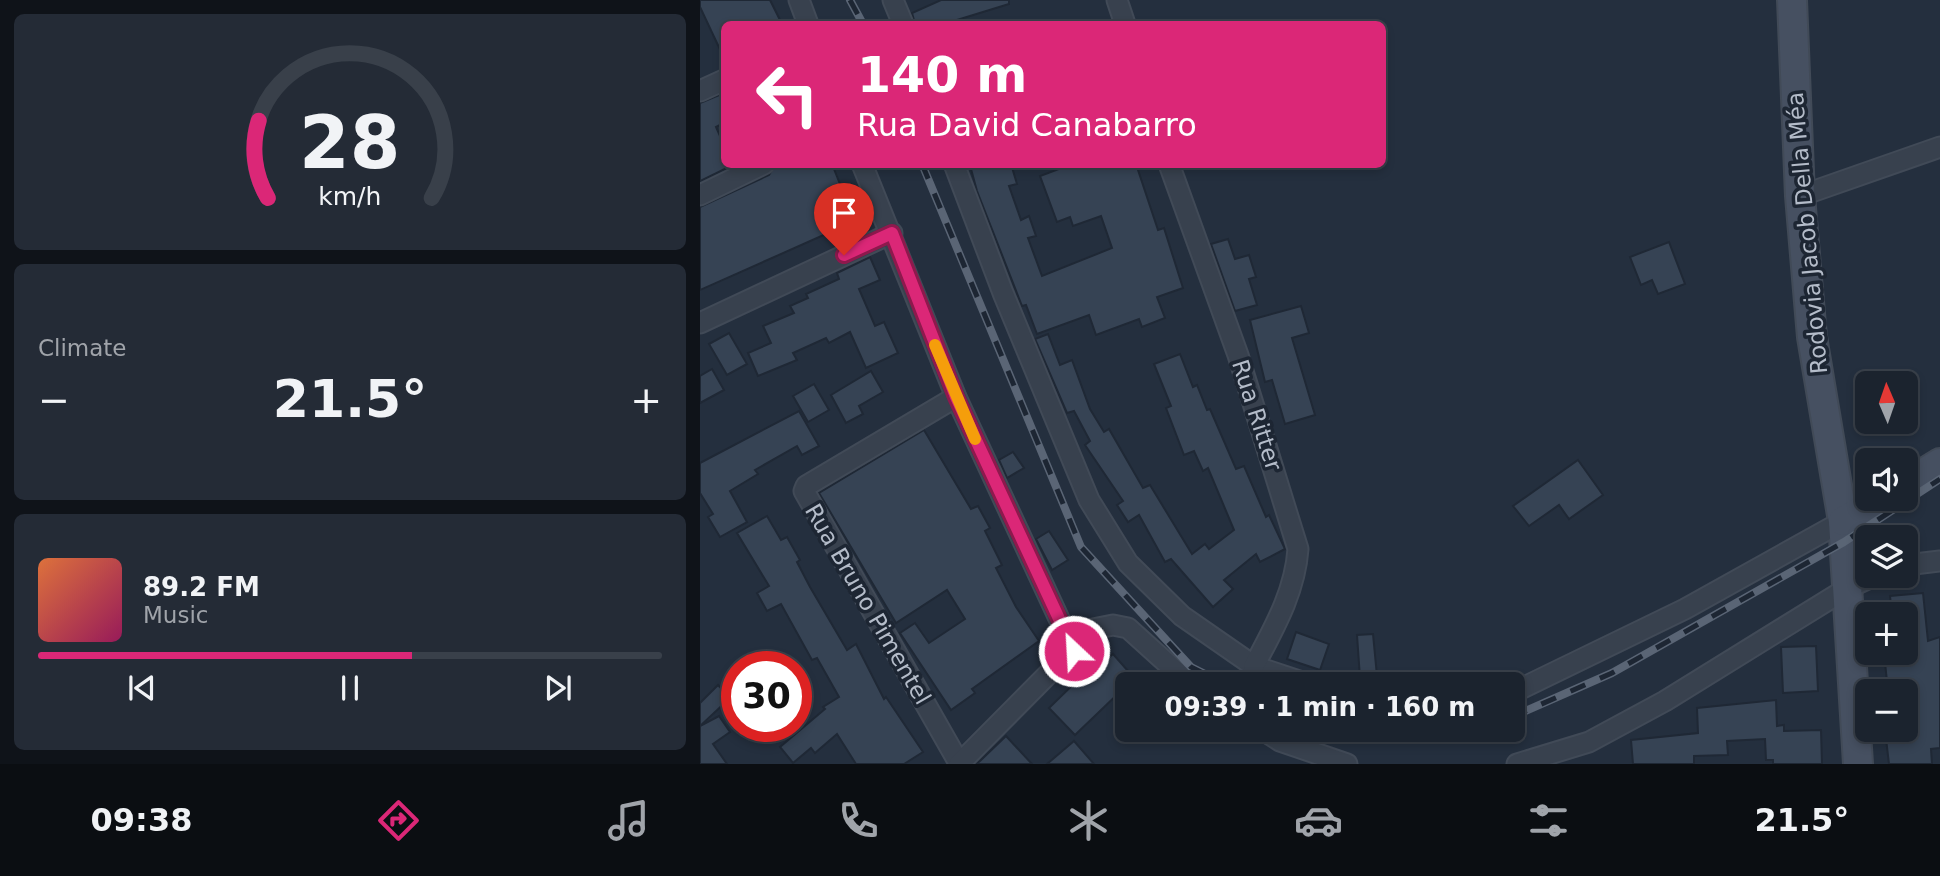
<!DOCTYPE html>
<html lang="en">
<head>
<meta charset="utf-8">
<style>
	:root { --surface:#1b232e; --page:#242b36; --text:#f1f3f6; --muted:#a0a4aa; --line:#39404a; --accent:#db2777 }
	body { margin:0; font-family:"DejaVu Sans",sans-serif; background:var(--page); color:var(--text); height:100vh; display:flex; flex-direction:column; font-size:26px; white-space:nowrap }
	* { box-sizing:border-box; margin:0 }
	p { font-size:23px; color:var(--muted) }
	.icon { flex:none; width:38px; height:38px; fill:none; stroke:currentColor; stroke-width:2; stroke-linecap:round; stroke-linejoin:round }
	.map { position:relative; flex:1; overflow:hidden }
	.side { display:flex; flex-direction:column; gap:14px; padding:14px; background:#0f1319; width:700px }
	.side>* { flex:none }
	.banner { position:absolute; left:21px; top:21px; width:665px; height:147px; border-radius:10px; box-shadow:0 4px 10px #0003,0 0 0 2px var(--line); background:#db2777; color:#fff; overflow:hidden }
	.needle { width:46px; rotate:358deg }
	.buttons { position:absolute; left:1155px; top:371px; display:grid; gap:14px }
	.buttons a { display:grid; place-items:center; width:63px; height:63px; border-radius:10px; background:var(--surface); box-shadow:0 4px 10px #0003,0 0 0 2px var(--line); font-size:35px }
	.speed { position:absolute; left:21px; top:651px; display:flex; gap:14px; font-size:35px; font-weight:700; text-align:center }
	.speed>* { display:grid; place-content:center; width:91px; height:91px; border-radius:50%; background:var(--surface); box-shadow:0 4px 10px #0003,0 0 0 2px var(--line); line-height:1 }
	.speed .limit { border:10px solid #d22; background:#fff; color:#111 }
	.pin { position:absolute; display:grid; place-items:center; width:60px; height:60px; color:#fff; margin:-72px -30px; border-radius:50% 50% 50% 0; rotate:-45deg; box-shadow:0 0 7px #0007 }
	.pin .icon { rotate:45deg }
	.me { position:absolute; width:77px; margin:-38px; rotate:335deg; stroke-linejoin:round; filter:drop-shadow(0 0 5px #0008) }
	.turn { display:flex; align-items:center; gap:24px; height:147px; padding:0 21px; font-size:32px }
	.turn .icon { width:91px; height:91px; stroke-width:2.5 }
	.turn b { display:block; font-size:49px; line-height:60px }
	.big { font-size:52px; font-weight:600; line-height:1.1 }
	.side .card { flex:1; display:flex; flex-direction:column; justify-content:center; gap:10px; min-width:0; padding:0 24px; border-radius:10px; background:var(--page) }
	.side .dial { align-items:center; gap:0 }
	.dial svg { height:182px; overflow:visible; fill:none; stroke:var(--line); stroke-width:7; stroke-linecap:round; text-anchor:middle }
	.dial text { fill:var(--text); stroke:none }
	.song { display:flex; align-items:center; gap:21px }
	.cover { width:84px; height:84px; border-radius:10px; background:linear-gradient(135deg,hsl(20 70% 55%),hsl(330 70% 35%)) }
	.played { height:7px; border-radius:4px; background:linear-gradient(90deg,var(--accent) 60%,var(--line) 60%) }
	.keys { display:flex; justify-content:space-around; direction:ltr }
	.heat { display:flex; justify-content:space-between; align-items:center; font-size:38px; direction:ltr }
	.trip { position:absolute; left:415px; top:672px; width:410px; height:70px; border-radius:10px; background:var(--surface); box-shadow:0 4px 10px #0003,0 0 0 2px var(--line); font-weight:600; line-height:70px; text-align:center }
	.dock { display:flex; height:112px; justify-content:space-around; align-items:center; background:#0b0e12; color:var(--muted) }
	.dock .icon { width:49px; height:49px }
	.dock .active { color:var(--accent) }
	.dock b { font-size:32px; color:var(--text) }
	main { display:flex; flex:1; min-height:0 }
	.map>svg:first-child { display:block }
</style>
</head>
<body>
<main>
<section class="side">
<div class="card dial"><svg viewBox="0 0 100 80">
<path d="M14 69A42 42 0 1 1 86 69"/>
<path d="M14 69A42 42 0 0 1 10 35" stroke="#db2777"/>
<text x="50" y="56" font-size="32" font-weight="700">28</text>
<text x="50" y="72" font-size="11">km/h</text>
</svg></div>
<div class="card"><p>Climate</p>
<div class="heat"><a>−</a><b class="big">21.5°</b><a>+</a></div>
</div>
<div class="card">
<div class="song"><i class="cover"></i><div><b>89.2 FM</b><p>Music</p></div></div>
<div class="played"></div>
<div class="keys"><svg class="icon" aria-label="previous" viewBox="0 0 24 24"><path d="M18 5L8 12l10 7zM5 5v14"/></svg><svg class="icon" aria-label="pause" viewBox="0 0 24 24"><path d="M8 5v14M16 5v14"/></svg><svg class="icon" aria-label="next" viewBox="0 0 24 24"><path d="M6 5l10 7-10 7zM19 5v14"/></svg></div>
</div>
</section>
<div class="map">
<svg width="1240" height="764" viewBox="0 0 1240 764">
	<rect width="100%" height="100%" fill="#242f3e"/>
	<g fill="#364354" stroke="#1f2835" stroke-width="2">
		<polygon points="0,0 70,0 82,24 24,24 24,58 0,7"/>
		<polygon points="241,0 309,0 309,4 244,24 215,24 212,13"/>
		<polygon points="24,93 24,123 16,127 24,145 24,164 35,164 0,181 0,103"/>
		<polygon points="76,164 132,164 153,217 124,230 126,234 0,290 0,207 69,175"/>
		<polygon points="285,164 311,164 317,184 309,186 321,220 329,216 336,236 328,238 342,276 412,248 401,216 373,226 370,217 357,222 340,176 372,164 436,164 458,230 464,228 483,288 457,297 465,318 442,327 439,319 396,335 389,315 337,334 326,305 322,306 277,191 271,169"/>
		<polygon points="528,239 535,259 549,255 556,277 549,279 557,305 535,311 511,244"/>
		<polygon points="969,242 985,284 958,294 952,280 941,285 930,257"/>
		<polygon points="170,257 180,280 159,289 175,326 184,322 198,353 166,368 150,332 129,343 126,338 93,353 97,360 58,376 48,353 71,343 63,326 94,313 90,306 108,298 106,294 139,279 137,273"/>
		<polygon points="601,306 609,333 592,338 615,415 585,424 572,380 565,382 550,320"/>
		<polygon points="29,333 47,364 27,375 9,344"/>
		<polygon points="348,334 360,365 372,360 390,409 404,432 409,429 443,488 450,485 492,554 505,544 509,549 534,530 508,468 503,471 494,451 484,455 466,408 471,406 454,364 480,354 493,387 497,385 507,410 510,409 536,469 544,466 566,517 569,515 585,549 560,562 556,554 524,580 533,589 513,607 471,559 465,562 439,515 428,522 417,505 423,501 385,445 390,441 374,411 367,413 335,339"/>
		<polygon points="12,369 24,390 0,403 0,376"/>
		<polygon points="171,371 183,392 159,406 163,414 146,423 131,395"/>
		<polygon points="114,384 129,410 108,422 93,396"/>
		<polygon points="99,411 119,446 102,455 97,446 55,470 58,474 30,491 47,522 20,537 8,517 13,514 0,493 0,463"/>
		<polygon points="224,430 271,509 278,506 290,528 285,531 302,565 296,568 316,607 339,641 272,689 275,693 251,710 200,633 215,623 229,643 265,619 247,590 196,623 119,493"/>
		<polygon points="313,452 324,468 307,478 299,460"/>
		<polygon points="878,460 903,495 869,519 859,505 829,526 813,506"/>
		<polygon points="67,516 81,540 87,537 100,560 97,562 110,587 147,650 156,644 184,699 186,697 223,752 204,764 156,764 137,734 115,753 111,748 93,763 80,747 125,709 123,707 139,697 117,658 112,660 81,604 67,611 57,593 69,586 37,533"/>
		<polygon points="349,531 368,560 352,570 336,539"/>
		<polygon points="1223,593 1228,641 1240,637 1240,748 1231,749 1232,764 1189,764 1185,730 1206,730 1206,691 1188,691 1184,653 1206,653 1206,614 1192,614 1190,596"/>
		<polygon points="596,632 629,644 620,670 587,659"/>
		<polygon points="673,634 677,676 660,678 657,635"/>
		<polygon points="1116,646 1118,691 1083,693 1081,647"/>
		<polygon points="413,654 436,680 427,684 424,692 422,690 375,735 349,708 390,668 393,671"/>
		<polygon points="18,685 30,698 0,726 19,716 30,732 13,744 27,764 0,764 0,703"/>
		<polygon points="1076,700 1077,726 1084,725 1084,731 1121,730 1122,764 1073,764 1073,760 1066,760 1065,739 1027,741 1028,755 994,756 994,764 933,764 931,740 998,733 997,708"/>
		<polygon points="306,736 332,764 276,764 280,761"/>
		<polygon points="374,741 394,764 347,764"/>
	</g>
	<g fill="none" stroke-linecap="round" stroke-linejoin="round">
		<defs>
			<g id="street">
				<polyline points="99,0 108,24"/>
				<polyline points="193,0 203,24"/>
				<polyline points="417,0 425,24"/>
				<polyline points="0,91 24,80"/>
				<polyline points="162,164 256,397 374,651"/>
				<polyline points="254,164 303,293 389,500 428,563 482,616 554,666 608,684"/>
				<path d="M469 164 538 355 598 549C595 592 574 628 554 666"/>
				<polyline points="0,195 64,164"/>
				<polyline points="1100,196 1240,147"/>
				<polyline points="0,323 192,233"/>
				<polyline points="256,397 106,486 104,491 259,763"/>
				<polyline points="1206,565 1240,561"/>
				<polyline points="812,693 985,609 1143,521"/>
				<polyline points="563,730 580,741 647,764"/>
				<polyline points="259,764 393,629 413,625 428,628 490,684"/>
				<polyline points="817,764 889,742 965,701 1146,589 1174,576"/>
			</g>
			<g id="secondary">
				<polyline points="1092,0 1100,196 1112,337 1143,521 1158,764"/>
				<polyline points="1206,484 1240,463"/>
				<polyline points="1143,521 1181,499"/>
			</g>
		</defs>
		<use href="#street" stroke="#414a57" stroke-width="23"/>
		<use href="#secondary" stroke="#414a57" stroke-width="32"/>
		<use href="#street" stroke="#38414e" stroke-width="19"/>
		<use href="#secondary" stroke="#465061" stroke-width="28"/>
		<defs>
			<g id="rail">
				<polyline points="150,0 163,24"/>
				<polyline points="222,164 381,547 491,667 525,684"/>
				<polyline points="812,717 912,673 1144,542 1240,479"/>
				<polyline points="662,730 687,735 733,730"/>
			</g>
		</defs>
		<use href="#rail" stroke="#5a6575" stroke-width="8"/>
		<use href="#rail" stroke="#1d2633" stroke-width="5" stroke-dasharray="16" stroke-linecap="butt"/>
	</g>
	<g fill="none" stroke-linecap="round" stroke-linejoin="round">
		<defs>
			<polyline id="route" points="144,255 192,233 256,397 374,651"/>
		</defs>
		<use href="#route" stroke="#8e194d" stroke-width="18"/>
		<use href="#route" stroke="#db2777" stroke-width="12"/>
		<polyline stroke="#f59e0b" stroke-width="12" points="235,345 275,439"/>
	</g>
	<g text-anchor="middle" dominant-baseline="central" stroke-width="7" stroke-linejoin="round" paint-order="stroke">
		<g font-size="23" fill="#b4bcc9" stroke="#1d2633">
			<text transform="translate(1107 233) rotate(-95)">Rodovia Jacob Della Méa</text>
			<text transform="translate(557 415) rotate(72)">Rua Ritter</text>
			<text transform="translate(168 604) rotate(60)">Rua Bruno Pimentel</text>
		</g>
	</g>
</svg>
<div class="buttons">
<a><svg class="needle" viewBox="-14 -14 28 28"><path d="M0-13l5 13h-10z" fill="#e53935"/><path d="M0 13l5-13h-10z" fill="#a0a4aa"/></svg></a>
<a><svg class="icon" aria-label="sound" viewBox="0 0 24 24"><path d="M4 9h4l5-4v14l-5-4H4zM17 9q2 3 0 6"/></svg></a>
<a><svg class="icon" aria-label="layers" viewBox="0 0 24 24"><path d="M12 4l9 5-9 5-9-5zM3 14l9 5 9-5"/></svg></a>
<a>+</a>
<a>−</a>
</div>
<div class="speed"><div class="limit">30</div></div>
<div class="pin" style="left:144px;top:255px;background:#d93025"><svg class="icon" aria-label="arrive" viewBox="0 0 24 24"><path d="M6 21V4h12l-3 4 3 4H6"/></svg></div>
<svg class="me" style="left:374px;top:651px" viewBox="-20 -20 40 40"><circle r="17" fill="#db2777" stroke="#fff" stroke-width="3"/><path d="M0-11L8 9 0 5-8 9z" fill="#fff"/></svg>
<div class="trip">09:39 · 1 min · 160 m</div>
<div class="banner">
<div class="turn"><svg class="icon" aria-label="left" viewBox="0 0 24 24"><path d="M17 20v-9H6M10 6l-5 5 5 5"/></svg><div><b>140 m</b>Rua David Canabarro</div></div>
</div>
</div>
</main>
<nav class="dock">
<b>09:38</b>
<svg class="icon active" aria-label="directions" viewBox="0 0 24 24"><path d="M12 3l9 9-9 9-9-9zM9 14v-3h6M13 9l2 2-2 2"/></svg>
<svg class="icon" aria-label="music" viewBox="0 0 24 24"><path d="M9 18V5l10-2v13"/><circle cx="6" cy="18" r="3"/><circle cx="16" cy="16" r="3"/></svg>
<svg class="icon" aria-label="phone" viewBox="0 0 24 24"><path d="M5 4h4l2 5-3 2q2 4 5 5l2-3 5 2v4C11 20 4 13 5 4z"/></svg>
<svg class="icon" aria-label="climate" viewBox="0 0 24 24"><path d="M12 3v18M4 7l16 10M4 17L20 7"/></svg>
<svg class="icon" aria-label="car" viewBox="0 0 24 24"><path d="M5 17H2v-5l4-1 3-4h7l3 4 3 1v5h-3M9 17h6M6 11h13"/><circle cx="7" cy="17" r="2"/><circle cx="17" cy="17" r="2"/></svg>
<svg class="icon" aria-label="filters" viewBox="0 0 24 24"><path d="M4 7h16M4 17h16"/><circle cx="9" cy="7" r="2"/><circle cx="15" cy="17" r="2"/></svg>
<b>21.5°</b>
</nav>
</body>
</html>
